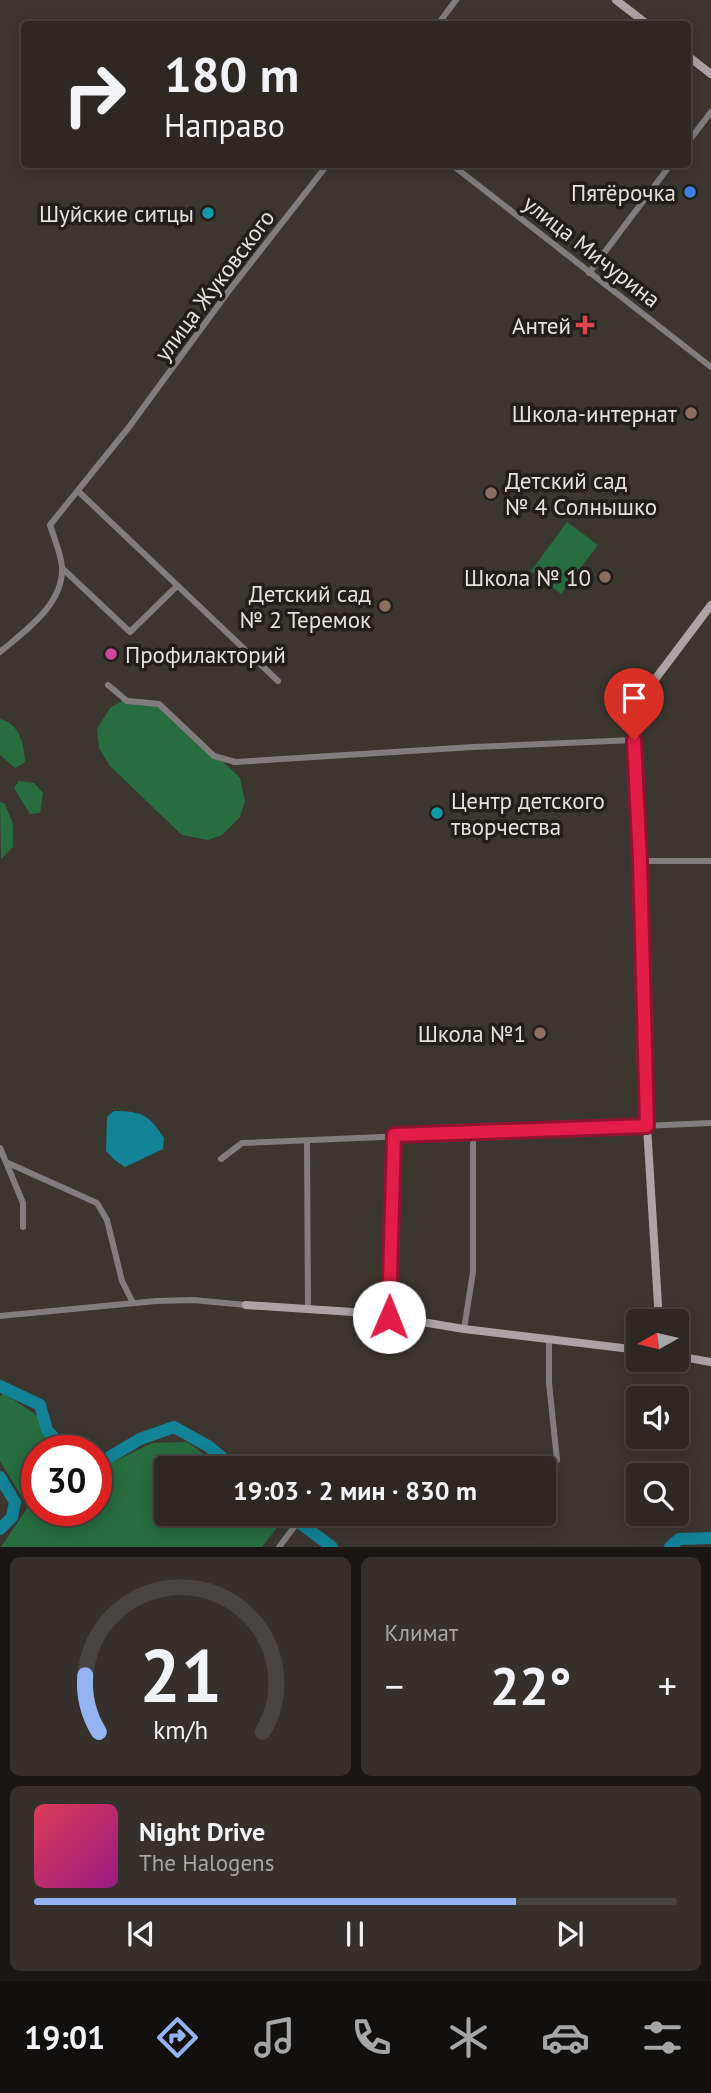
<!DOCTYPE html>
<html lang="ru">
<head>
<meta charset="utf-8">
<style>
	:root { --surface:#2d2824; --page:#35302c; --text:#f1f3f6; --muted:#a7a6a6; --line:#484441; --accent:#95b2f1 }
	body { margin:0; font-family:"PT Sans",sans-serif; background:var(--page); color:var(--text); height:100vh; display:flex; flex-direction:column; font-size:26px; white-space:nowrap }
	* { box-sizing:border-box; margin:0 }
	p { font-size:23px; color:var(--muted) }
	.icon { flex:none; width:38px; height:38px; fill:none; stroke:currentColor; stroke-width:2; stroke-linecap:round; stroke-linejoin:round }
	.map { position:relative; height:1547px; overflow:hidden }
	.drawer { display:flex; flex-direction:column; gap:10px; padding:10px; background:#191614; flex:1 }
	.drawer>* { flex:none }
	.banner { position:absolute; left:21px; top:21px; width:670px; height:147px; border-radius:7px; box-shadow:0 4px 18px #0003,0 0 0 2px var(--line); background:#2d2824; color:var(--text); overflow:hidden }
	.needle { width:46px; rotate:262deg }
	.tools { position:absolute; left:626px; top:1309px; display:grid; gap:14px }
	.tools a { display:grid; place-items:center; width:63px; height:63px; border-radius:7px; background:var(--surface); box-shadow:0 4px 18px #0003,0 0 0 2px var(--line); font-size:35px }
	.speed { position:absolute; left:21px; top:1435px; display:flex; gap:14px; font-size:35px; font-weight:700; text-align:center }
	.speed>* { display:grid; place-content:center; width:91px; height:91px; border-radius:50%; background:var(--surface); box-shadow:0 4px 18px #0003,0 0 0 2px var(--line); line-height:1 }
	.speed .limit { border:10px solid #d22; background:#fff; color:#111 }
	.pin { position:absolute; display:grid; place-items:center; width:60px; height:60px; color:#fff; margin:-72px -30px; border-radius:50% 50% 50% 0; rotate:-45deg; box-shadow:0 0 7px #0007 }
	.pin .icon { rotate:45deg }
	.me { position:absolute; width:77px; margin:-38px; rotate:1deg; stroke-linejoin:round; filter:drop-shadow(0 0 5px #0008) }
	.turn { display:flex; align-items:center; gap:24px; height:147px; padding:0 28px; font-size:32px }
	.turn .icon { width:91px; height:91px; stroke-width:2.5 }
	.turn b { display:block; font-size:49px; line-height:60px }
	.big { font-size:52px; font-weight:600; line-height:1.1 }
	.drawer .widget { flex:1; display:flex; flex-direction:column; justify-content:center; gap:10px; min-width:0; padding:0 24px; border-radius:10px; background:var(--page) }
	.drawer .dial { align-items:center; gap:0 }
	.dial svg { height:182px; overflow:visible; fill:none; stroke:var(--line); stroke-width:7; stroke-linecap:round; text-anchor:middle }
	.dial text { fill:var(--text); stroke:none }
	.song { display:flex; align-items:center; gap:21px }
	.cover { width:84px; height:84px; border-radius:10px; background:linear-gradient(135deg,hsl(350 70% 55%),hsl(310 70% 35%)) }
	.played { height:7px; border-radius:4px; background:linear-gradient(90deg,var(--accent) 75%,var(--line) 75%) }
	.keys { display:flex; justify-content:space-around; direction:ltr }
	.heat { display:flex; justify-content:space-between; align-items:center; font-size:38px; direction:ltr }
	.drawer .tiles { flex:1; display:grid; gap:10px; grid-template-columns:1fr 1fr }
	.widget:last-child { grid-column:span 2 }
	.trip { position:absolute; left:154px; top:1456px; width:402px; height:70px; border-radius:7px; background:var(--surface); box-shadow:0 4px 18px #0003,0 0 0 2px var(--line); font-weight:600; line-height:70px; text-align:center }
	.tabs { display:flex; height:112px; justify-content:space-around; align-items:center; background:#12100e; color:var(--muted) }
	.tabs .icon { width:49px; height:49px }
	.tabs .current { color:var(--accent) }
	.tabs b { font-size:32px; color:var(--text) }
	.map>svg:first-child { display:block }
</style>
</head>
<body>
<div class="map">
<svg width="711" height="1547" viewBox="0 0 711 1547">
	<rect width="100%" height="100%" fill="#3c3630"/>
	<g fill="#276d40">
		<polygon points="567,522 598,545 561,594 531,571"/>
		<polygon points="127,698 160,701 240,778 245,801 240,817 222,835 208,840 182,835 110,766 99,748 97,729 110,708"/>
		<path d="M0 719C20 724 24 744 25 762L15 768 0 755Z"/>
		<polygon points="19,781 34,783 43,793 40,813 30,814 14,788"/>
		<polygon points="0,802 5,804 13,824 13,847 1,859"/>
		<polygon points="4,1393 42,1419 58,1451 37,1451 37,1510 96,1510 96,1463 107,1465 152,1443 187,1442 223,1468 166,1468 166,1514 287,1515 262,1547 1,1547 28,1507 0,1461 0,1396"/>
	</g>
	<path fill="#138397" d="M114 1111C142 1111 149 1115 164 1138L163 1149 125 1167 116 1161 106 1151 107 1117Z"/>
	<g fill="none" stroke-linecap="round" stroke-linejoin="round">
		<g stroke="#138397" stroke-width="12">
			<polyline points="0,1386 40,1405 47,1430 66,1451"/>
			<polyline points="96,1461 108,1458 140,1439 174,1427 208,1446 235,1468"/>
			<polyline points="0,1477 15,1502 12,1517 0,1529"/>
			<polyline points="288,1514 332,1547"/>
			<polyline points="670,1547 679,1539 711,1538"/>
		</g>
		<g stroke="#817d7e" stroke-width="6">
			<polyline points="438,24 456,0"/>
			<polyline points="688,142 711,112"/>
			<polyline points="451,164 711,367"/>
			<polyline points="589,273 671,164"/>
			<polyline points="78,491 278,681"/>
			<polyline points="62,568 130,632 177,586"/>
			<path d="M0 652C25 631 64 604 62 567 61 554 54 538 50 525L129 427 228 292 328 164"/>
			<polyline points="108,685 127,701 159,704 214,756 235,762 473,747 634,740"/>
			<polyline points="640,861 711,861"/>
			<polyline points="307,1142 308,1308"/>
			<polyline points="0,1148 23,1203 23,1227"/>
			<polyline points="221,1159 242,1143 711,1123"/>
			<polyline points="8,1163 97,1203 107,1220 122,1281 133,1303"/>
			<polyline points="0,1316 156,1301 193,1300 246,1305"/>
			<polyline points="389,1316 394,1135"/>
			<polyline points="464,1329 473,1272 473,1132"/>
			<polyline points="339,1468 380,1465 557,1460 549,1383 549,1340"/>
			<polyline points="279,1547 304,1514"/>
		</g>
		<g stroke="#aba4a6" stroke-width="8">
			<polyline points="616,0 647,24"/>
			<polyline points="688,56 711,74"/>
			<polyline points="246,1305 368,1313 464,1329 639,1350"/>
			<polyline points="659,1321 647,1126 640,861 634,740 647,690 711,605"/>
			<polyline points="677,1356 711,1362"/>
		</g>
	</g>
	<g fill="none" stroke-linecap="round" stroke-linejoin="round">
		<defs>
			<polyline id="route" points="389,1317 394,1135 647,1126 640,861 634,740"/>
		</defs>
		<use href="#route" stroke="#92132f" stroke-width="18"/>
		<use href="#route" stroke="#e11d48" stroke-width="12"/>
	</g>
	<circle fill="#3f7fe0" stroke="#211e1b" stroke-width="2.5" cx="690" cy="192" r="7"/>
	<g fill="#0f9aa8" stroke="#211e1b" stroke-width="2.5">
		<circle cx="208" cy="213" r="7"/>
		<circle cx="437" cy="813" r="7"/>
	</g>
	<path fill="#e0444e" stroke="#211e1b" stroke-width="2.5" d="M581.5 314.5h7v7h7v7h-7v7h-7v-7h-7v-7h7z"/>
	<g fill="#8d6e63" stroke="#211e1b" stroke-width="2.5">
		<circle cx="691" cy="413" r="7"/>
		<circle cx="491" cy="493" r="7"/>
		<circle cx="605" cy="577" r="7"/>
		<circle cx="385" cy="606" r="7"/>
		<circle cx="540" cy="1033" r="7"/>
	</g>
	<circle fill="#d1479c" stroke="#211e1b" stroke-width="2.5" cx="111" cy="654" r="7"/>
	<g text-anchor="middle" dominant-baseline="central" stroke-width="7" stroke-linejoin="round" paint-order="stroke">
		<g font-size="23" fill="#e5e2de" stroke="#211e1b" text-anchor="end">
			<text x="676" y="192">Пятёрочка</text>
			<text x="194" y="213">Шуйские ситцы</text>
			<text x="571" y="325">Антей</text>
			<text x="677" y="413">Школа-интернат</text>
			<text x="505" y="480" text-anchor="start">Детский сад<tspan x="505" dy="26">№ 4 Солнышко</tspan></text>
			<text x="591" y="577">Школа № 10</text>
			<text x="371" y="593">Детский сад<tspan x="371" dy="26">№ 2 Теремок</tspan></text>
			<text x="125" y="654" text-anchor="start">Профилакторий</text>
			<text x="451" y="800" text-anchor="start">Центр детского<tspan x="451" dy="26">творчества</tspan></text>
			<text x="526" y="1033">Школа №1</text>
		</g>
		<g font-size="23" fill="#e5e2de" stroke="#211e1b">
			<text transform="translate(592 251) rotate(38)">улица Мичурина</text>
			<text transform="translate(214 285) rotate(-53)">улица Жуковского</text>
		</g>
	</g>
</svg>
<div class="tools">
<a><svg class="needle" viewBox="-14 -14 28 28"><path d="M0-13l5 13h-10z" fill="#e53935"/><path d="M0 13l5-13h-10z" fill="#a7a6a6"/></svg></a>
<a><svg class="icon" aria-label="sound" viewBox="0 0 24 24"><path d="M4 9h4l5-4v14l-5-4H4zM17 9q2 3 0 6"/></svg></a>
<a><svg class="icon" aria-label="search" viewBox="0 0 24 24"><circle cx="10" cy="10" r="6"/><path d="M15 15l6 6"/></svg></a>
</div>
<div class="speed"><div class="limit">30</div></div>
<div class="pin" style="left:634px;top:740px;background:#d93025"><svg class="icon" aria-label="arrive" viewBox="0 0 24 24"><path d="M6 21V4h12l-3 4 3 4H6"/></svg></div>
<svg class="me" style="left:389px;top:1317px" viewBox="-20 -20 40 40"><circle r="19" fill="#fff"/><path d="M0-13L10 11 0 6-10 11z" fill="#e11d48"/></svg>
<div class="trip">19:03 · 2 мин · 830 m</div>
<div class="banner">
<div class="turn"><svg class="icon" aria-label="right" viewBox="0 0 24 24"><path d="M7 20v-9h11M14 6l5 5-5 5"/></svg><div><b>180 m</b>Направо</div></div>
</div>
</div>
<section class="drawer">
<div class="tiles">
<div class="widget dial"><svg viewBox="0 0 100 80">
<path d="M14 69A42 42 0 1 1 86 69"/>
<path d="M14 69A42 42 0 0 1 8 44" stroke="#95b2f1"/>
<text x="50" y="56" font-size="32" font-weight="700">21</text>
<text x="50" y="72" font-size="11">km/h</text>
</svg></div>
<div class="widget"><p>Климат</p>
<div class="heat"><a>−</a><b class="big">22°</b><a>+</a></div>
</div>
<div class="widget">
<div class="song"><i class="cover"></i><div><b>Night Drive</b><p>The Halogens</p></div></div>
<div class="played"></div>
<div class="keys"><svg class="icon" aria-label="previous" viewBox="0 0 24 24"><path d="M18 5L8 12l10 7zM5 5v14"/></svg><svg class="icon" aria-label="pause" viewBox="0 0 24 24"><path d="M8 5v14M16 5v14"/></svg><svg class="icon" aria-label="next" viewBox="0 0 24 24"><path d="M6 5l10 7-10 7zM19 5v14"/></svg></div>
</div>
</div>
</section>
<nav class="tabs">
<b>19:01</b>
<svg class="icon current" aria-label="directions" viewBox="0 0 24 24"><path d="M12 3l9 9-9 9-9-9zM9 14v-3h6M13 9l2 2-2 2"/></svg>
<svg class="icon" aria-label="music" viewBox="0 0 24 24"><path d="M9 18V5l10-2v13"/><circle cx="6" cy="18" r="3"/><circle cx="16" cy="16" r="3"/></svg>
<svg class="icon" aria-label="phone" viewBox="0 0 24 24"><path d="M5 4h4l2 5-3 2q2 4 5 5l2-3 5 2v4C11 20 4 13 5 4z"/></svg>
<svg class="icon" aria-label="climate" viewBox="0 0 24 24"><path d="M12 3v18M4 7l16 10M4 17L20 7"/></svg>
<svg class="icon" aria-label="car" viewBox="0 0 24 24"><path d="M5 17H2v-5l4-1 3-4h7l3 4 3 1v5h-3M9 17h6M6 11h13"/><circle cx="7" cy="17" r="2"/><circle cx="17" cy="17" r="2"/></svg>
<svg class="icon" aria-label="filters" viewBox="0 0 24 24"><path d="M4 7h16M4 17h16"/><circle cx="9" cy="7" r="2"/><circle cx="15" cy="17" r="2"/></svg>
</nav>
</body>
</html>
